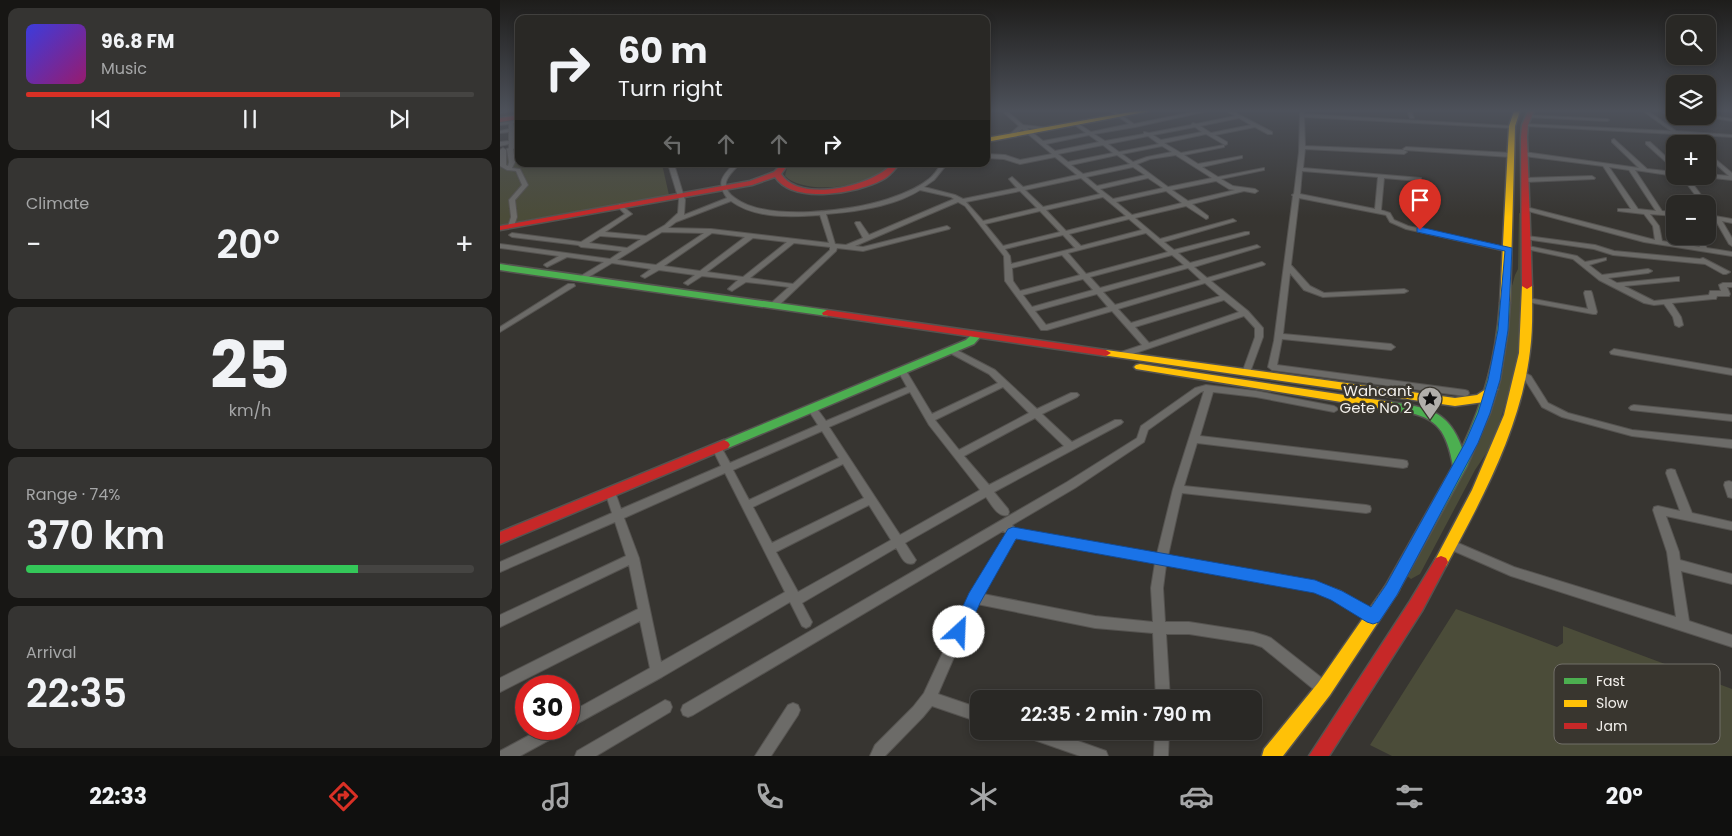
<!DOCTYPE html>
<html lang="en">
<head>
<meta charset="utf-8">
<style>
	:root { --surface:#292825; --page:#353432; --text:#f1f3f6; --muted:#a5a6a7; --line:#454442; --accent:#d93025 }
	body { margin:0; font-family:Poppins,sans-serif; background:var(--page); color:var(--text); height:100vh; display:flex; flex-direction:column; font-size:19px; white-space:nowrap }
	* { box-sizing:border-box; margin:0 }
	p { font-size:16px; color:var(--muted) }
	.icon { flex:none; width:28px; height:28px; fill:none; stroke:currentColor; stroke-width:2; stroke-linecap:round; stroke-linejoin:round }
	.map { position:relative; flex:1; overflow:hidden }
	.side { display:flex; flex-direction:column; gap:8px; padding:8px; background:#171614; width:500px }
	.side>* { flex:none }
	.banner { position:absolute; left:15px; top:15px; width:475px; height:152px; border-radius:10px; box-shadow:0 2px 8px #0003,0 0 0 1px var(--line); background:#292825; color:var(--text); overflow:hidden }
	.tools { position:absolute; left:1166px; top:15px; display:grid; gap:10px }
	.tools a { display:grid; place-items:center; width:50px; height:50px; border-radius:10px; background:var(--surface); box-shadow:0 2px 8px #0003,0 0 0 1px var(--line); font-size:25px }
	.speed { position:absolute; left:15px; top:675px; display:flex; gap:10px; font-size:25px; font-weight:700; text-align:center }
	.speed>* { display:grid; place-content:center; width:65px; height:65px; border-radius:50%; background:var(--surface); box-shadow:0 2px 8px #0003,0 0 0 1px var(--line); line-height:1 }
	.speed .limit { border:8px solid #d22; background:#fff; color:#111 }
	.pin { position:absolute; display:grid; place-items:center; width:42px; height:42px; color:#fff; margin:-51px -21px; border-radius:50% 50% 50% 0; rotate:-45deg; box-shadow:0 0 5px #0007 }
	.pin .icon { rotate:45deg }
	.me { position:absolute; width:55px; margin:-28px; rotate:25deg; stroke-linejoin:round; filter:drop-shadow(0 0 4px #0008) }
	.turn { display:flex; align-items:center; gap:18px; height:105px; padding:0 20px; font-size:22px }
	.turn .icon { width:65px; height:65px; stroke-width:2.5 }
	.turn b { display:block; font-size:35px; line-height:42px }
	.lanes { display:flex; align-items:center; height:48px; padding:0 20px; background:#0003; justify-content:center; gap:25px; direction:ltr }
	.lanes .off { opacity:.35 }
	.big { font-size:38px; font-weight:600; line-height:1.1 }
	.side .widget { flex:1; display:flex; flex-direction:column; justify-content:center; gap:8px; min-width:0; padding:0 18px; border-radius:10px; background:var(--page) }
	.side .dial { align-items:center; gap:0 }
	.dial b { font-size:65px; line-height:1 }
	.song { display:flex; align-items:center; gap:15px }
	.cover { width:60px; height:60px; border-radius:8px; background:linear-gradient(135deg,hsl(240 70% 55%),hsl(320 70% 35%)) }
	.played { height:5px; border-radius:2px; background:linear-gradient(90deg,var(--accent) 70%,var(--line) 70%) }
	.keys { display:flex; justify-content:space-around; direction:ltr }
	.heat { display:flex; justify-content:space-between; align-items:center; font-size:28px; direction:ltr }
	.charge { height:8px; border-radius:4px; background:linear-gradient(90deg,#34c759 74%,var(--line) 0) }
	.trip { position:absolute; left:470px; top:690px; width:292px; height:50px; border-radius:10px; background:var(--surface); box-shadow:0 2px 8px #0003,0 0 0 1px var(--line); font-weight:600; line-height:50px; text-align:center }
	.dock { display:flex; height:80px; justify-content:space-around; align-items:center; background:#10100f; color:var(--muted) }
	.dock .icon { width:35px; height:35px }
	.dock .active { color:var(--accent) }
	.dock b { font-size:22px; color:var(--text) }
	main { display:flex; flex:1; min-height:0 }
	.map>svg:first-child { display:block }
</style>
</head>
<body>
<main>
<section class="side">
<div class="widget">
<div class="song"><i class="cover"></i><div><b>96.8 FM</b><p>Music</p></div></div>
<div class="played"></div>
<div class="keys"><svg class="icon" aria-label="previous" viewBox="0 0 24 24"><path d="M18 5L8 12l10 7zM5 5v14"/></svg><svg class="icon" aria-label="pause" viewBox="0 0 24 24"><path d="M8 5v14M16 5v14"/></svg><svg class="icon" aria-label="next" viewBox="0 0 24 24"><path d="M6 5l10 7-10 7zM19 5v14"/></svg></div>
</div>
<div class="widget"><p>Climate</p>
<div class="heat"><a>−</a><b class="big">20°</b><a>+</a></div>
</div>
<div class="widget dial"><b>25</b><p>km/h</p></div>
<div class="widget"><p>Range · 74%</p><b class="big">370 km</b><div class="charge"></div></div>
<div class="widget"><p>Arrival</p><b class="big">22:35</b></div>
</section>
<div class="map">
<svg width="1232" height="756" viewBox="0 0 1232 756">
	<rect width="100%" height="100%" fill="#373531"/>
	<g fill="#4b4c39">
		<polygon points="19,149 19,164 162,164 169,195 0,225 0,153"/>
		<path d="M291 164H390C375 188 304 196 285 176L287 168Z"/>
		<polygon points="1019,213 1023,214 1018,364 993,443 975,470 920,574 911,579 906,575 957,483 1015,275 1018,269"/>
		<polygon points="956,609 1057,647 1063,643 1063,626 1232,689 1232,756 892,756 870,745"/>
	</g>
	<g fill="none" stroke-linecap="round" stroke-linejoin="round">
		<defs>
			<g id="street">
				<polygon points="0,111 10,111 0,113"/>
				<path d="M502 111H507L523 125 550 128V129L548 130 527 128 543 141 586 133 575 125V124L577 123 591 132 629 124 610 111H615L634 124 698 111H708L635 127 594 134 605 141 644 134V132L649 133 691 125 693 123 696 124 735 116 726 111H732L772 132V134H768L755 127 715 135 727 142V144L725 145 706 134 664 143 681 153 724 145V147L684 155 698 164 742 156V158L702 167 718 177 764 168V170L721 179 733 186 755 189 758 191 755 193 744 191 692 204 708 216V218L706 219 686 206 635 218 660 239 733 219 736 221 664 242 674 250 745 232H749V234L678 253 690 263 757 245 760 247 694 267 707 278 762 262 765 264 764 265 711 281 748 311 763 328V337L749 375H743L742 373 755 337V328L744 316 621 358 617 355 618 353 642 345 612 311 547 330H541L505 281 504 256 465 206 458 202 355 246 363 247 447 226 450 228 449 229 363 251 337 248 336 251 276 308H270L269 306 270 304 289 287 246 282 232 291 228 289 238 280 202 276 188 285 184 283 195 275 159 270 145 278 141 276 151 269 112 263 82 281H79V277L104 262 67 257 47 267 44 265 45 264 59 256 0 248V244L110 259 122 251 81 247 78 245 12 237 9 235 12 233 81 242 125 214 117 206 120 204 132 214 105 232 146 236 165 225 178 213 179 200 168 164H174L185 200 184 215 227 198C216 183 222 176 234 164H240C235 169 228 175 226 182 225 189 230 195 235 198 267 222 352 211 388 199 403 194 418 188 429 179 434 175 438 169 441 164H447L434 180 424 187 455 195 463 199 517 188 509 179 512 177 523 187 577 175 555 157 520 164 504 159 486 158V154L505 155 520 160 552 154 522 129 513 137H509V135L519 126ZM739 118 751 125 711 133 700 126ZM695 127 702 132 661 140 653 135ZM589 135 599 142 555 151 546 144ZM648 136 659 144 619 152 608 144ZM603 145 613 153 568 162 558 154ZM662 146 672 152 647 157 633 162 622 154ZM617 155 630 164 583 174 571 165ZM676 155 677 156 712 178 668 187 637 164 650 159ZM633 167 645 175 597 186 586 177ZM581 178 600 194 543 207 525 190ZM648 178 663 188 613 199 600 189ZM716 181 729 189 735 190 688 201 672 190ZM420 190 451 197 454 199 369 235 360 222H356L355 223 363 238 346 245 335 244 326 214C355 212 395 206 420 190ZM520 191 537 208 483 221 466 202ZM666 191 682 203 632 215 616 202ZM603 197 626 216 566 231 546 210ZM231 201C255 219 292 217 320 215L329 243 211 229 168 228 176 222ZM540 211 560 232 503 246 485 224ZM629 219 642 230 581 246 569 234ZM162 232 204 233 156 265 117 260ZM212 233 245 237 200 271 164 266ZM646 233 668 252 586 274 568 253ZM563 235 575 248 511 264 510 256 505 249ZM100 236H101L141 239 127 248 89 243ZM253 238 287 242 243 277 207 272ZM294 243 330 247V250L293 284 250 278ZM562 255 580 275 520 291 513 281 512 268ZM672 255 684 265 600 288 590 277ZM688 268 701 280 615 305 603 292ZM583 279 593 290 532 307 523 295ZM705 283 720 296 631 323 618 309ZM597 294 608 307 546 325 535 311ZM724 300 739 312 649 343 635 327Z"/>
				<path d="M800 111H804V114L1012 126 1014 127 1012 128 804 117 805 146 904 150 907 152 904 154 805 149 803 168 921 178V180L919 181 884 178 881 210 890 213 894 220 908 226 1009 248 1012 250 1009 252 906 229 890 222 886 215 881 214 799 198 791 265 810 286 824 293 904 289 908 291 904 293 823 297 804 290 790 273 783 334 891 344 895 347 891 350 782 339 777 365 965 390 968 391 969 393 968 395 965 396 772 370 768 367 774 341 793 196 792 195 794 194 799 152ZM802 171 878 177 875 209 800 194Z"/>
				<polygon points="907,111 911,111 914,118 910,118"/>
				<polygon points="1143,111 1148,111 1176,131 1232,135 1232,137 1181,134 1194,144 1188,144 1175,134 1025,126 1023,125 1025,124 1171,131"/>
				<polygon points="1162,111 1175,112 1175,114 1162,113"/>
				<polygon points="1028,115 1107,119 1109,120 1107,121 1026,117 1026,115"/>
				<polygon points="1208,115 1232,119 1232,121 1206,117"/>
				<polygon points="19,120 19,122 13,123 14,128 19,128 19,131 14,131 14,139 19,139 19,142 14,143 15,148 13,149 15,162 12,168 20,169 28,185 15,200 17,217 14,226 11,228 8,226 11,217 9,200 22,185 16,171 7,170 0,166 0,150 3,148 6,150 6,165 8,166 9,162 7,149 9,148 9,144 0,146 0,142 9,141 9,132 0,133 0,131 9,129 9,124 0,125 0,123"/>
				<path d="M1114 139 1147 169 1175 172V176L1135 170 1162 211 1175 212V216L1150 214 1159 226 1162 241 1200 247 1193 236H1199L1207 248 1232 252V256L1144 242 1024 210 1023 209 1026 207 1155 240 1153 226 1144 214 1118 211V209H1131L1103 166 1024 156 1021 154 1024 152 1139 168 1112 142V140ZM1109 167 1129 170 1156 211 1138 209Z"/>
				<polygon points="1146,142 1150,142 1175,165 1175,170 1146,144"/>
				<polygon points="906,147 1011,153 1014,155 1011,157 904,150 903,149"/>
				<polygon points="1208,153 1232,173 1232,180 1204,177 1203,176 1208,176 1208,174 1229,176 1208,157"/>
				<polygon points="1092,176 1095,178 1094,179 1025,182 1022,180 1025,178"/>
				<polygon points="1181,176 1187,176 1207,203 1208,204 1208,205 1202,204"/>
				<polygon points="1208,207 1210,208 1215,216 1232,219 1232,223 1222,221 1232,238 1232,246 1229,244 1217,223 1209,217 1208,214"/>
				<polygon points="1027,236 1095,245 1114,251 1200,259 1203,258 1230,272 1226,274 1223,274 1205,264 1113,255 1094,249 1025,239 1024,238"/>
				<polygon points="1028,246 1077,256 1085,262 1106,258 1106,260 1089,265 1102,275 1148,269 1152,271 1148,273 1108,278 1117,283 1179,277 1179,281 1176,281 1124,286 1154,301 1209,295 1210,291 1221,291 1219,285 1223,283 1232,283 1232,287 1227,287 1230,294 1229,296 1217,296 1216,299 1213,299 1172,303 1181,317 1183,325 1179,327 1175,325 1173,317 1164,304 1154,305 1144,303 1099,280 1073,259 1026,249 1025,248"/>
				<polygon points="68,284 74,284 75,286 0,332 0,327"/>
				<polygon points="1085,291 1091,291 1092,293 1097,312 1096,314 1093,314 1028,302 1024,300 1028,298 1088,309 1084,293"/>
				<path d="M451 347 495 370 537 409 571 393H577L579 395 577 397 542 414 572 442 615 420H621L623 422 621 424 494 492 508 509 509 512 508 515C498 518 491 504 486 497L405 543 416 560 414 563C404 567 401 555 396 548L302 603 312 622 310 626 306 628 302 626 290 602 162 677 69 728V713L150 668 140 621 0 692V678L138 609 129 565 0 627V615L126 556 115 522 0 572V562L112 513 105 492 106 489 110 488 114 489 121 509 221 466 212 448 214 445H220L230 463 318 425 307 408 309 406H315L326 421 407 387 398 371 399 369H405L432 414 498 383 489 374 448 352 447 350 448 348ZM503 387 529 413 459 450 435 420ZM410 392 429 425 480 490 400 535 329 427ZM535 418 564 446 489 485 464 456ZM322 431 339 458 249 500 233 470ZM343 464 364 498 272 543 253 507ZM225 473 285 592 161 662 139 558 124 518ZM369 505 391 540 298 592 276 552Z"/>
				<polygon points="1114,349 1232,369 1232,375 1111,354 1110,352"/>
				<polygon points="1020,370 1031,376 1048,403 1068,413 1132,430 1232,440 1232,448 1132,436 1062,417 1042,407 1025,380 1016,373"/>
				<path d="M706 385 756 391 834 406 839 409 834 412 756 397 713 392 700 436 903 460 907 461 908 464 907 467 903 468 697 443 684 486 866 505 870 506 871 509 870 512 866 513 682 493 668 556 815 582 841 591 877 612 879 616 877 620 873 622 833 599 815 592 666 565 663 588 665 622H689L753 632 766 636 771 638 827 682 829 687 827 692 822 694 817 692 762 647 753 644 689 634H666L670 699H656L653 633 595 628 477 604 438 694 479 708V722L432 706 423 717 385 756H370L375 745 413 707 424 693 470 594 507 534 503 531 193 715 188 717 183 715 181 710 183 705 567 482 637 438 641 426 695 388ZM704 391 673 489 657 554 516 529 512 525 575 488 644 442 648 430 701 392ZM516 538 655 563 651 588 653 622 595 616 483 594Z"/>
				<polygon points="1134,405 1232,415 1232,421 1131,410 1129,408 1131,406"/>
				<polygon points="1171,469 1175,470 1176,473 1192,513 1232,522 1232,530 1166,516 1179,552 1180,560 1232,574 1232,584 1181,571 1189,621 1232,635 1232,647 1011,576 947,548 945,545 947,542 951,540 1014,567 1176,617 1167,552 1153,510 1154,507 1158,506 1180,511 1166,473 1167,470"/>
				<polygon points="1229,481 1232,482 1232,498 1228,497 1224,485 1225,482"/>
				<polygon points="165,700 170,702 172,707 170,712 96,756 75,756 77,751"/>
				<polygon points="293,703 298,705 300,710 298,715 271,756 255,756 288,705"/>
				<polygon points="41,729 62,729 60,734 20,756 0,756 0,751"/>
				<polygon points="521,731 550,731 606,751 608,756 580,756 523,736"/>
				<polygon points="655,731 669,731 668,756 654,756"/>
			</g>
			<g id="fast">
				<polygon points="0,264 327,310 332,313 327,316 0,270"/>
				<path d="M1005 300 1010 303 1008 330 1000 380 990 413 967 466 896 595 891 597 886 595 883 590 886 585 953 466C947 433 938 416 903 412 896 411 889 411 885 406L891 402C927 408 948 409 962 448 985 398 996 358 1000 303Z"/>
				<polygon points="477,332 482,335 474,344 228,448 220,448 218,445 220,442 466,340 473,333"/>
			</g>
			<g id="slow">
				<polygon points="636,111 650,111 486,142 486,138"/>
				<polygon points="1014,111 1020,111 1015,126 1010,303 1005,306 1000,303 1009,126"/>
				<path d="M1027 283 1032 286C1032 308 1033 329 1030 351 1021 428 982 499 946 566L941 568 936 566 934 562 972 490 1004 415 1019 353 1022 286Z"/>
				<polygon points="606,350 955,398 977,395 992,385 998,389 984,402 955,406 602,355 601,353"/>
				<polygon points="640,364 891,402 897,406 891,410 636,369 634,367 636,365"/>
				<polygon points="891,583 896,585 899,590 896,595 830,695 783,756 762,756 764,749 818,683 886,585"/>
			</g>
			<g id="jam">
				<polygon points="1028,111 1034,111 1028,125 1027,137 1032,286 1027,289 1022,286 1021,137 1022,125"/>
				<polygon points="19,115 19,119 0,122 0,118"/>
				<path d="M282 164H288L281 174C300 204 373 186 392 164H399C394 170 390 176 382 180 357 193 294 205 275 177L252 185 0 230V226L250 181 274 172Z"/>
				<polygon points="327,310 606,350 611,353 606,356 323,315 322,313"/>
				<polygon points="224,440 228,442 230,445 228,448 0,544 0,532"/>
				<polygon points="941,556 946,558 948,562 922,611 829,756 809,756 910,601 936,558"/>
			</g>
		</defs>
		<use href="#street" stroke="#555350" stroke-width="2"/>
		<use href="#fast" stroke="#555350" stroke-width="3"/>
		<use href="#slow" stroke="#555350" stroke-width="3"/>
		<use href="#jam" stroke="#555350" stroke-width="3"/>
		<use href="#street" fill="#6c6b68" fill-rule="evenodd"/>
		<use href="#fast" fill="#4caf50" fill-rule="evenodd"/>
		<use href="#slow" fill="#ffc107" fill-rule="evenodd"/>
		<use href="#jam" fill="#c62828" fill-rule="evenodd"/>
	</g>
	<linearGradient id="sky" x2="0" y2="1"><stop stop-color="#1e1d1b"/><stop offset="0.51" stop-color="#4d515a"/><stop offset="1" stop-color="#4d515a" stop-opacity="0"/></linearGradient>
	<rect width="1232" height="217" fill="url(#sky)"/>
	<polygon fill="#1a73e8" stroke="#114b97" points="920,227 1012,248 1008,330 1000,380 990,413 978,443 897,595 879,622 873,624 867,622 831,600 814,593 516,539 480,603 465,637 459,639 453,637 451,632 469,593 508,529 513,527 815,580 842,591 871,607 886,585 965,443 978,413 988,380 998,330 1005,251 917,232 917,228"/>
	<defs>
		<symbol id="sight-pin" viewBox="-11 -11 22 30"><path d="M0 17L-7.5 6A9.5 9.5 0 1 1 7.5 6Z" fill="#b1afab" stroke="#39362f"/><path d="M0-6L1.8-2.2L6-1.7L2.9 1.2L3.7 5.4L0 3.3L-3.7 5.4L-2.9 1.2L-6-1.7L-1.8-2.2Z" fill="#111"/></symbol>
	</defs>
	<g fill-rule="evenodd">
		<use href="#sight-pin" x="916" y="385" width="28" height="38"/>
	</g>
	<g text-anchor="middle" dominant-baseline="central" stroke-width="5" stroke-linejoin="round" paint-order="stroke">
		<g font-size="15" fill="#f3f0ec" stroke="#39362f" text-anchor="end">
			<text x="912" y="390">Wahcant<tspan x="912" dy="17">Gete No 2</tspan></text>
		</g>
	</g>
	<rect x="1054" y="664" width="166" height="80" rx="8" fill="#39362f" stroke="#716e68" stroke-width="1"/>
	<rect x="1064" y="678" width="23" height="6" fill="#4caf50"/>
	<rect x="1064" y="700" width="23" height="7" fill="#ffc107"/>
	<rect x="1064" y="723" width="23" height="6" fill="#c62828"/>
	<g font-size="14" fill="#f3f0ec">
		<text x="1096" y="686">Fast</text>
		<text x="1096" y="708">Slow</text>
		<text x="1096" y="731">Jam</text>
	</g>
</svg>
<div class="tools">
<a><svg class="icon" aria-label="search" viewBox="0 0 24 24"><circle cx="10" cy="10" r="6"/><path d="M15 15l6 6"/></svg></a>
<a><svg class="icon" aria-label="layers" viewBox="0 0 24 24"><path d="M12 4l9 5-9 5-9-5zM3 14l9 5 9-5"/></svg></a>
<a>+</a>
<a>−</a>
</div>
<div class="speed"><div class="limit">30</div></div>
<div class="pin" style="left:920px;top:230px;background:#d93025"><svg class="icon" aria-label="arrive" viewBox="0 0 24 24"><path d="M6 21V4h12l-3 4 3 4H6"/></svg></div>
<svg class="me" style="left:459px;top:632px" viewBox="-20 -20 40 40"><circle r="19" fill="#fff"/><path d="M0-13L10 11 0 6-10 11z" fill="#1a73e8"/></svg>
<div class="trip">22:35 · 2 min · 790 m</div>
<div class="banner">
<div class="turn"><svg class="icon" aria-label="right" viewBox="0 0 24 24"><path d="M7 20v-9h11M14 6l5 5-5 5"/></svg><div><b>60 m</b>Turn right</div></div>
<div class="lanes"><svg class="icon off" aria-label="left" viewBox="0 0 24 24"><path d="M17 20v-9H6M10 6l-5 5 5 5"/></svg><svg class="icon off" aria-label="ahead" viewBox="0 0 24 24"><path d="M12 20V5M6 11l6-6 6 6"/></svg><svg class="icon off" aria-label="ahead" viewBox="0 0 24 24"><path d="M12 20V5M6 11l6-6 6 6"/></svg><svg class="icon" aria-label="right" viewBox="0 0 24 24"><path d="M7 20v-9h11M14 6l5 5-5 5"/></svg></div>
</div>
</div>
</main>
<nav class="dock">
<b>22:33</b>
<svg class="icon active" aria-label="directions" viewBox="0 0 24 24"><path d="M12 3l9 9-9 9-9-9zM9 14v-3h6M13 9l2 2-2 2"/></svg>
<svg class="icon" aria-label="music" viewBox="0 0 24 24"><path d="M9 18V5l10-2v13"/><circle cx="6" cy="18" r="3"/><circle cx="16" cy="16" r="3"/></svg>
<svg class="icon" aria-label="phone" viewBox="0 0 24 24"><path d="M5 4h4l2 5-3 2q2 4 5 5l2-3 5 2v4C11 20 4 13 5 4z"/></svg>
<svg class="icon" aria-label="climate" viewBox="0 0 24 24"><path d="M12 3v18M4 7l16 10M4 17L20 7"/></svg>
<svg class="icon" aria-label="car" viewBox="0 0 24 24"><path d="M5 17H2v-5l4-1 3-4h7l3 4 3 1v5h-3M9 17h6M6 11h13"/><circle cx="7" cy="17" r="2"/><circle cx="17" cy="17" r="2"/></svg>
<svg class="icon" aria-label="filters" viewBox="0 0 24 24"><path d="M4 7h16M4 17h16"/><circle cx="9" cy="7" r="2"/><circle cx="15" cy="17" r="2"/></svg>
<b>20°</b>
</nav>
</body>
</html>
